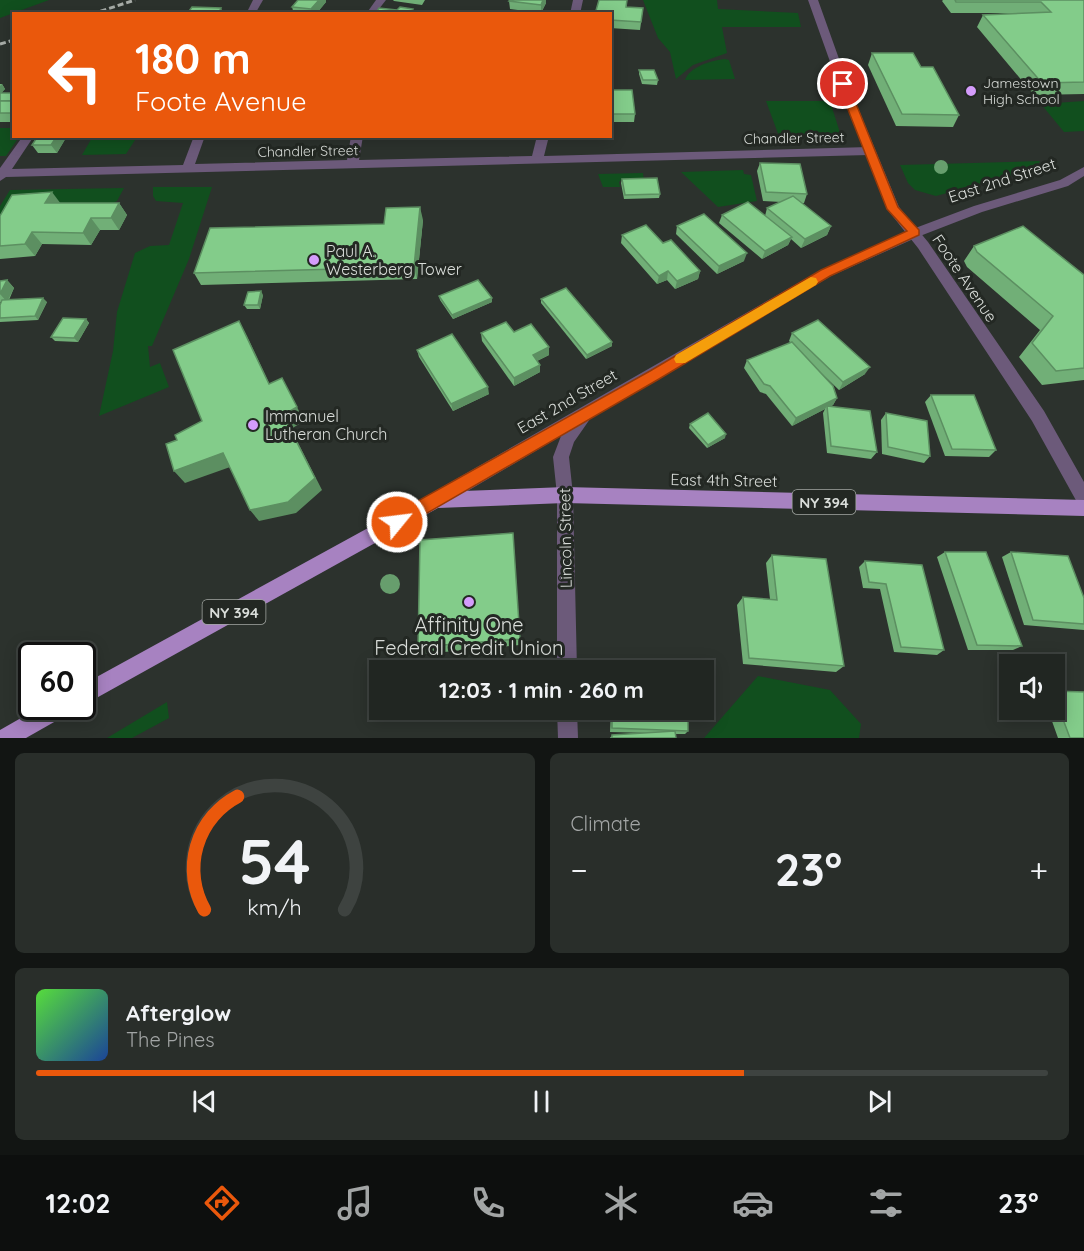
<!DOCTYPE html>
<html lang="en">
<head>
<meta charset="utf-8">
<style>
	:root { --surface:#212622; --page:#292e2a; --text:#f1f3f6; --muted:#a2a5a5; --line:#3e4340; --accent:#ea580c }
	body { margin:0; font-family:Quicksand,sans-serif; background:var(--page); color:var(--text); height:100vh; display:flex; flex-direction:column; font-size:22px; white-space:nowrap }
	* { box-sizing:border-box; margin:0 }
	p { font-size:20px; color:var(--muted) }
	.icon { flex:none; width:33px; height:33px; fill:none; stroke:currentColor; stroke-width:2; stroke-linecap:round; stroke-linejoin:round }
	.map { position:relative; height:738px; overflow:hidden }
	.drawer { display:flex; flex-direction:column; gap:15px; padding:15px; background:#121513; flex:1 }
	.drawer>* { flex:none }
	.guide { position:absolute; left:12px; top:12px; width:600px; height:126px; border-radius:0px; box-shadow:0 3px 15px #0003,0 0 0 2px var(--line); background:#ea580c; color:#fff; overflow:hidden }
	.buttons { position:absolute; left:999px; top:654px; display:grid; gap:12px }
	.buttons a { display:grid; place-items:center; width:66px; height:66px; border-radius:0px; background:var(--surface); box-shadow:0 3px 15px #0003,0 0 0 2px var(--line); font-size:30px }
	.speed { position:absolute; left:18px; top:642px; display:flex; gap:12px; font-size:30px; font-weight:700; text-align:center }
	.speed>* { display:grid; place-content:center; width:78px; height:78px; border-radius:50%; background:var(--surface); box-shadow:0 3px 15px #0003,0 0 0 2px var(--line); line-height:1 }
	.speed .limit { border:3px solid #111; border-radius:9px; background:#fff; color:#111 }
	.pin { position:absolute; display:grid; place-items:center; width:51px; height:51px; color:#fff; margin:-26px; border:3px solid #fff; border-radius:50%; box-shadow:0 2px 6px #0007 }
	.me { position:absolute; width:66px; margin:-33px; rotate:61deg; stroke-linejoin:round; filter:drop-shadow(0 0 4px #0008) }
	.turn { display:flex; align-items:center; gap:21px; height:126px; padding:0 24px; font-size:27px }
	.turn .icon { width:78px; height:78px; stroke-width:2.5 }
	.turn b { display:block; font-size:42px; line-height:51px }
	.big { font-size:45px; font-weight:800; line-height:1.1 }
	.drawer .card { flex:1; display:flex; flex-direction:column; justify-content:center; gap:9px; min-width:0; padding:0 21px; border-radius:9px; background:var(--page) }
	.drawer .dial { align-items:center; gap:0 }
	.dial svg { height:156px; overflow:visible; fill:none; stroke:var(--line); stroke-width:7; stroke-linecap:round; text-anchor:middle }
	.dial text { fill:var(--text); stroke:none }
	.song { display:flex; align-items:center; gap:18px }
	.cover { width:72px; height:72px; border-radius:9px; background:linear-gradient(135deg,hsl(110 70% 55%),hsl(220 70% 35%)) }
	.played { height:6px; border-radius:3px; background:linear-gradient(90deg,var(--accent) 70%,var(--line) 70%) }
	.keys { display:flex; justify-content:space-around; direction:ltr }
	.heat { display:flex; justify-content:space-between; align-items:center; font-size:33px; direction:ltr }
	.drawer .tiles { flex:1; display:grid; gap:15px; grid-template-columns:1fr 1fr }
	.card:last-child { grid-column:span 2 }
	.trip { position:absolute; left:369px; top:660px; width:345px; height:60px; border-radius:0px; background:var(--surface); box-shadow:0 3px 15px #0003,0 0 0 2px var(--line); font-weight:800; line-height:60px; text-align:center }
	.tab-bar { display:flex; height:96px; justify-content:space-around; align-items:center; background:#0d0f0e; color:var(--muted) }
	.tab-bar .icon { width:42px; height:42px }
	.tab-bar .current { color:var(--accent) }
	.tab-bar b { font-size:27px; color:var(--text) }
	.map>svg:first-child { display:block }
</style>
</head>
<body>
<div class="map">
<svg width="1084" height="738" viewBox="0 0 1084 738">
	<rect width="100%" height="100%" fill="#2c322d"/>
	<g fill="#114f1e">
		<polygon points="0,0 49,0 0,18"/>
		<polygon points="643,0 717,0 718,9 798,13 801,27 722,27 727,53 693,65 676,79 670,52 658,38"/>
		<path d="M725 59 729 60 735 79 685 80C689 67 712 60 725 59Z"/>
		<polygon points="766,101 830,101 841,136 780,139"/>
		<polygon points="1084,101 1084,131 1064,132 1041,104"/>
		<polygon points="0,128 13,128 14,136 19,137 6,156 0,156"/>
		<polygon points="93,136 137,136 137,137 126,154 82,155"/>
		<polygon points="1040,161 1036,169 936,196 915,190 908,183 900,165"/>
		<polygon points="743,170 744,174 751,175 757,201 718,207 681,172"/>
		<polygon points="643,173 644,181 621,180 619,182 620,187 603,187 598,174"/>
		<polygon points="153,187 212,187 189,259 152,346 148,346 150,367 160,363 169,387 99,416 113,351 117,312 135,253 150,246 169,245 183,203 156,201 153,196"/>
		<polygon points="124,188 117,201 111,204 20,204 0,234 0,206 10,190"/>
		<polygon points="758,676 830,690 861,724 859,738 704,738"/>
		<polygon points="167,702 169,718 132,738 107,738"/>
	</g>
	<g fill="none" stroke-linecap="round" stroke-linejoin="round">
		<g fill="#6c5a7a" fill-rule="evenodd">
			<polygon points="253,0 263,0 255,14 246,14"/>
			<polygon points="376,0 386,0 375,14 366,14"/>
			<polygon points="573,0 583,0 580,14 570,14"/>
			<polygon points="23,136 34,136 12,169 183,165 194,136 205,136 195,164 347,160 351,136 363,136 359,160 532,156 537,136 549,136 544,156 869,147 875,151 869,155 6,177 0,181 0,168"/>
			<polygon points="1084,167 1084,176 1068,186 982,212 920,236 831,276 590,419 574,442 569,457 573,495 577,670 557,670 557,495 553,457 561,436 442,506 436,508 430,506 427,500 430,494 821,270 910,230 974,206 1060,180"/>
			<polygon points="557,710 577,710 578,738 558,738"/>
		</g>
		<polygon fill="#6c5a7a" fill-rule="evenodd" points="808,0 818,0 848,84 899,207 928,242 1044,411 1084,482 1084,506 1078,504 1032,421 918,248 887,209 838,84"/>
		<g fill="#a782c1" fill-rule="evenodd">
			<polygon points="565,487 1084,500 1084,516 565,503 438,508 82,706 82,685 430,494 436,492"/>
			<polygon points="42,706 73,706 70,713 26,738 0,738 0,730"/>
		</g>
		<g stroke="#a9aea9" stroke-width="3" stroke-dasharray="6 3" stroke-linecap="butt">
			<polyline points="92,14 135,0"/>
			<polyline points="0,44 14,40"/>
		</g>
	</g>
	<g fill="#679e6d">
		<circle cx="941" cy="167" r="7"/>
		<circle cx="390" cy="584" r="10"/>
	</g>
	<g fill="#71af77">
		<polygon points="393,0 425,0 422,5 394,1"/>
		<polygon points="627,0 627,7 643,8 640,30 610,28 610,14"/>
		<polygon points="943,0 1084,0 1084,94 1034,95 977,27 983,15 1013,13 951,13 942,1"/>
		<polygon points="509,1 546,3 541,13 510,9"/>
		<polygon points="326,2 316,14 294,14 292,7"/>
		<polygon points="872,53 921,67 959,115 953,127 896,126 868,65"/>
		<polygon points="639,70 658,80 657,85 642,84 639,74"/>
		<polygon points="0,84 2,84 5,89 1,93 14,93 14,122 0,122"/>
		<polygon points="610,90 635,114 634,122 610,122"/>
		<polygon points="38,136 67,136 57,153 38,153 32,145"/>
		<polygon points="137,136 179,136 177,140 139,140"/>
		<polygon points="202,136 237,136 203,137"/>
		<polygon points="363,136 385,136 385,138 363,137"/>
		<polygon points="431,136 462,136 461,138 431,138"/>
		<polygon points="760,163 807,194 804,203 801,203 831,226 827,235 801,248 791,239 788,245 762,259 719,223 722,215 765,216 767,208 781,202 763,201 757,171"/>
		<polygon points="622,179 660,194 659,198 624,199 621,183"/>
		<polygon points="59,203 119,203 127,215 119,230 100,230 91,245 42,244 35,256 0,259 0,216"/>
		<polygon points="423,220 417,279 201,285 194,273"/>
		<polygon points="677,226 744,261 717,274 676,234"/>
		<polygon points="622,235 700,271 698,279 675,289 667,280 657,284 621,243"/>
		<polygon points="974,246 1084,275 1084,380 1042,385 1019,357 1040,330 967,267 964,261"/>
		<polygon points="7,280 14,288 9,300 47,302 38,320 0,322 0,305 1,302 0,302 0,281"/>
		<polygon points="263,295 260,309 247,309 244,305"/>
		<polygon points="439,296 492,298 492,302 453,319 440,300"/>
		<polygon points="541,299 612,346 586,359 541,303"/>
		<polygon points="86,319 89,323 78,342 55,341 51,337"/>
		<polygon points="514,332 549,347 549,355 537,361 540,365 540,372 514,386 482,341 481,333"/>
		<polygon points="792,333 865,374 839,390 815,367 837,398 833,405 831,406 877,452 871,459 827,453 823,413 825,409 792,426 766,394 760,392 744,368 747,360 791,343 789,341"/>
		<polygon points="417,350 489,394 453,411 419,357"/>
		<polygon points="931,395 996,450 989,457 945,456 925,402"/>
		<polygon points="886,413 930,456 924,463 882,454 881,420"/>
		<polygon points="690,424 725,438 707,448 689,428"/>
		<polygon points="513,533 520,645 422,654 418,647"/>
		<polygon points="945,552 1022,646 1013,650 968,650 937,557"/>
		<polygon points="1011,552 1084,598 1084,630 1024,625 1002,557"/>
		<polygon points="772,555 844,666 836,672 743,664 737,605 743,597 770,599 766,563"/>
		<polygon points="865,561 922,565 944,650 937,655 894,652 880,589 863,588 859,567"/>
		<polygon points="1054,691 1084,738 1058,738 1048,710 1054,710"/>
		<polygon points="611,710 688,710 688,731 685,734 675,734 676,738 610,738 612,735 650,733 610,732"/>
	</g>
	<g fill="#5c8f61">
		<polygon points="319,0 326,0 326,2 316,14 312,14 311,9"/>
		<polygon points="543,0 546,0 546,3 541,13 541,5"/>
		<polygon points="221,8 224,14 218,14"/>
		<polygon points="2,84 5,89 0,95 0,86"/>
		<polygon points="57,136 67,136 57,153 51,145"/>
		<polygon points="52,192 61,204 45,203"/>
		<polygon points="119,203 127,215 119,230 111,218"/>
		<polygon points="420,207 423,220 417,279 414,267"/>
		<polygon points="91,218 100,230 91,245 83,233"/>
		<polygon points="831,226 827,235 801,248 805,239"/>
		<polygon points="32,232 42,244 35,256 25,244"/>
		<polygon points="792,237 788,245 762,259 765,251"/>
		<polygon points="747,253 744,261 717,274 719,266"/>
		<polygon points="668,271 667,280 657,284 659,276"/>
		<polygon points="700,271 698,279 675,289 677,281"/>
		<polygon points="7,280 14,288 7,302 0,294"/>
		<polygon points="261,291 263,295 260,309 258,305"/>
		<polygon points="43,298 47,302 38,320 35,316"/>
		<polygon points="492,298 492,302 453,319 452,315"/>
		<polygon points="86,319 89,323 78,342 74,338"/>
		<polygon points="239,321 247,336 276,398 269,384"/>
		<polygon points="612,342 612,346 586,359 587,355"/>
		<polygon points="549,347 549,355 533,363 533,355"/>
		<polygon points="540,365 540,372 514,386 514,378"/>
		<polygon points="870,367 865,374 839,390 843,382"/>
		<polygon points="488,387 489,394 453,411 451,404"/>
		<polygon points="837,398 833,405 828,408 827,406 825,409 792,426 796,418"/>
		<polygon points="297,407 304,421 291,429 322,490 296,513 259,521 250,510 283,415"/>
		<polygon points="726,434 725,438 707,448 708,445"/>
		<polygon points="223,453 233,466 185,483 174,471"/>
	</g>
	<g fill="#83cc8a" stroke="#5c8f61" stroke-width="1.5">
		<polygon points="298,0 319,0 311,9 292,7"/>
		<polygon points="510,0 543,0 541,5 509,1"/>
		<polygon points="599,0 627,0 626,7 643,8 641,22 610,20 610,14 595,14"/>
		<polygon points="955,0 1084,0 1084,82 1042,83 983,15 1051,12 1041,2 956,2"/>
		<polygon points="192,7 221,8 218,14 187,14"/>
		<polygon points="400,7 413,9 410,14 375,14 379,8 397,10"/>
		<polygon points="872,53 913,53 921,67 933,67 959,115 902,114"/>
		<polygon points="639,70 654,70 658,80 643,80"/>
		<polygon points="610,90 632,90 635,114 610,114"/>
		<rect x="0" y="93" width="14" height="8"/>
		<rect x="0" y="101" width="14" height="12"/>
		<polygon points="38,136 57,136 51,145 32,145"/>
		<polygon points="760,163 800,164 807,194 766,192"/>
		<polygon points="657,178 660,194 625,195 622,179"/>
		<polygon points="52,192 45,203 119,203 111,218 91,218 83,233 32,232 25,244 0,246 0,216 12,195"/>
		<polygon points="793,196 831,226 805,239 767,208"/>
		<polygon points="748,202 792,237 765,251 722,215"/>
		<polygon points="420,207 414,267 194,273 210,228 384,224 386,208"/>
		<polygon points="704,214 747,253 719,266 677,226"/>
		<polygon points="646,225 663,243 671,240 700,271 677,281 668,271 659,276 622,235"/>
		<polygon points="1023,226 1084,275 1084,368 1056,371 1032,343 1053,316 977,252 974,246"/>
		<polygon points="7,280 0,294 0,281"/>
		<polygon points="478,280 492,298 452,315 439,296"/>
		<polygon points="566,288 612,342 587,355 541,299"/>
		<polygon points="261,291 258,305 244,305 248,292"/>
		<polygon points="43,298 35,316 0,318 0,305 2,300"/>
		<polygon points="63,318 86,319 74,338 51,337"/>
		<polygon points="818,320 870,367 843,382 792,333"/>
		<polygon points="239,321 269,384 282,378 297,407 283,415 315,478 288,502 250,510 223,453 174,471 166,444 177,440 175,435 202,421 173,350"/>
		<polygon points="506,322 514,332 531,324 549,347 533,355 540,365 514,378 481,333"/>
		<polygon points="452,334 488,387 451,404 417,350"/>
		<polygon points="792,342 833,386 837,398 796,418 770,386 764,384 747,360"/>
		<polygon points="931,395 974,395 996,450 952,449"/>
		<polygon points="827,406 870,411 877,452 831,446"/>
		<polygon points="708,413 726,434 708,445 690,424"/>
		<polygon points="886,413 927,421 930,456 888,447"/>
		<polygon points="513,533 520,639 418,647 420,540"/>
		<polygon points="945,552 986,552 1022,646 977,645"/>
		<polygon points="1011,552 1068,556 1084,598 1084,624 1033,620"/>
		<polygon points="772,555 826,559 844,666 749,658 743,597 777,600"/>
		<polygon points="865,561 922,565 944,650 901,647 886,584 869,582"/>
		<polygon points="1054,691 1084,692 1084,738 1070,738 1054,695"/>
		<polygon points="612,710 688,710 688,731 612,728"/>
		<polygon points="675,731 676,738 612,738 612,735"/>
	</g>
	<polygon fill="#ea580c" stroke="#983908" stroke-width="1.5" points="843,81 848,84 898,207 919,230 919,235 830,276 659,379 403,527 397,529 391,527 389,522 391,516 650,371 821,270 907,231 887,209 838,84"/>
	<polygon fill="#f59e0b" points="811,277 816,278 818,282 816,285 685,363 676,363 674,359 676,355"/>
	<g fill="#d49cfb" stroke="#232823" stroke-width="2">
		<circle cx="971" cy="91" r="6"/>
		<circle cx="314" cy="260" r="6"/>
		<circle cx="253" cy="425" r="6"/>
		<circle cx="469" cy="602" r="6"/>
	</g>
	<g text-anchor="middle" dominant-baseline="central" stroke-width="6" stroke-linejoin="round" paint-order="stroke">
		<g font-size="14" fill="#d9ddd9" stroke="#232823" text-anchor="start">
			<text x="983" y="83">Jamestown<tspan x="983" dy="16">High School</tspan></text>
		</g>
		<g font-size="14" fill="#d9ddd9" stroke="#232823">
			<text transform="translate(794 138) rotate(-1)">Chandler Street</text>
			<text transform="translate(308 151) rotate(-1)">Chandler Street</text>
		</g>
		<g fill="#232823" stroke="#a2a7a2" stroke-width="1.5">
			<rect x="792.5" y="490" width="63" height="24" rx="4.5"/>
			<rect x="202.5" y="600" width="63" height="24" rx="4.5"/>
		</g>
		<g font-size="15" font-weight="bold" fill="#d9ddd9">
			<text x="824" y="502">NY 394</text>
			<text x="234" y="612">NY 394</text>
		</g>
		<g font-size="16" fill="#d9ddd9" stroke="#232823">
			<text transform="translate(1002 180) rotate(-18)">East 2nd Street</text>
			<text transform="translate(965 278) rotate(56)">Foote Avenue</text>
			<text transform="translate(567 401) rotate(-30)">East 2nd Street</text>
			<text transform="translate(724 480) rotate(1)">East 4th Street</text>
			<text transform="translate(565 538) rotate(-91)">Lincoln Street</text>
		</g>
		<g font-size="16" fill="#d9ddd9" stroke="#232823" text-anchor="start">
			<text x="326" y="251">Paul A.<tspan x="326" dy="18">Westerberg Tower</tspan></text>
			<text x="265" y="416">Immanuel<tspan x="265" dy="18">Lutheran Church</tspan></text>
		</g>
		<g font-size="20" fill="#d9ddd9" stroke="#232823">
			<text x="469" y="624">Affinity One<tspan x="469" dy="23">Federal Credit Union</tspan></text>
		</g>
	</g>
</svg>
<div class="buttons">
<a><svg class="icon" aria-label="sound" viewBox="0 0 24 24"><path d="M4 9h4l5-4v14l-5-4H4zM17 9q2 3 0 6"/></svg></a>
</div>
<div class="speed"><div class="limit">60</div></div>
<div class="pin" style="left:843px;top:84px;background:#d93025"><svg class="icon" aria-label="arrive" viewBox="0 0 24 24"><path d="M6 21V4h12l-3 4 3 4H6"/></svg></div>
<svg class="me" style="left:397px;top:522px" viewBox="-20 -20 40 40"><circle r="17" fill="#ea580c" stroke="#fff" stroke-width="3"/><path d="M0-11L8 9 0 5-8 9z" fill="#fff"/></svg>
<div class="trip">12:03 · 1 min · 260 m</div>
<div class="guide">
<div class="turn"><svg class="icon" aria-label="left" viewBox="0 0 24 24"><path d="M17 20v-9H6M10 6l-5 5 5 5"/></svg><div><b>180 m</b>Foote Avenue</div></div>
</div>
</div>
<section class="drawer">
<div class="tiles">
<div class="card dial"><svg viewBox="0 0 100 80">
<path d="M14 69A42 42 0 1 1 86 69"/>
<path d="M14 69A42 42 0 0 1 31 11" stroke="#ea580c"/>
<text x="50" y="56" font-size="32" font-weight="700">54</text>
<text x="50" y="72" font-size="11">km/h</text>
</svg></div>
<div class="card"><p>Climate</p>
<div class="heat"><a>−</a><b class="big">23°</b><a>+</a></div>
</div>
<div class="card">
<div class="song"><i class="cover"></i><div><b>Afterglow</b><p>The Pines</p></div></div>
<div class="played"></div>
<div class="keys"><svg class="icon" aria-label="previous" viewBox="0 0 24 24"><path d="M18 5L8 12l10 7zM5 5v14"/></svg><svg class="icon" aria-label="pause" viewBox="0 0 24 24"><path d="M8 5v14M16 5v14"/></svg><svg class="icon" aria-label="next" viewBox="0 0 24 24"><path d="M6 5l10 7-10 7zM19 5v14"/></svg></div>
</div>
</div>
</section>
<nav class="tab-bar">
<b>12:02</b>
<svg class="icon current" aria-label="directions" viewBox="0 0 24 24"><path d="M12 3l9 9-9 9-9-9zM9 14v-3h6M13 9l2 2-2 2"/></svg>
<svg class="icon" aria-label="music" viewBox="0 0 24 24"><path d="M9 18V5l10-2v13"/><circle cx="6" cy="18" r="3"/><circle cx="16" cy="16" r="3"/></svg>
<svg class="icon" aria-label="phone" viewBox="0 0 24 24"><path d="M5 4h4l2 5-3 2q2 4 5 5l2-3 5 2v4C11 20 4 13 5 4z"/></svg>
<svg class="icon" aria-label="climate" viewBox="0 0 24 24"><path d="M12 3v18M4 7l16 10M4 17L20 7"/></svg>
<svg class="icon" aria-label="car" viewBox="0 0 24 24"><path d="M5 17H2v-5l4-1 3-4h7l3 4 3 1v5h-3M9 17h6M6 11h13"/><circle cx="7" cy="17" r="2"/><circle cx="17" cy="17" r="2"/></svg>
<svg class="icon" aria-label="filters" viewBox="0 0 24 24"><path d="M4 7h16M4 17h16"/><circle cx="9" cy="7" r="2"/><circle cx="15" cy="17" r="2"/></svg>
<b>23°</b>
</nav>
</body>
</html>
